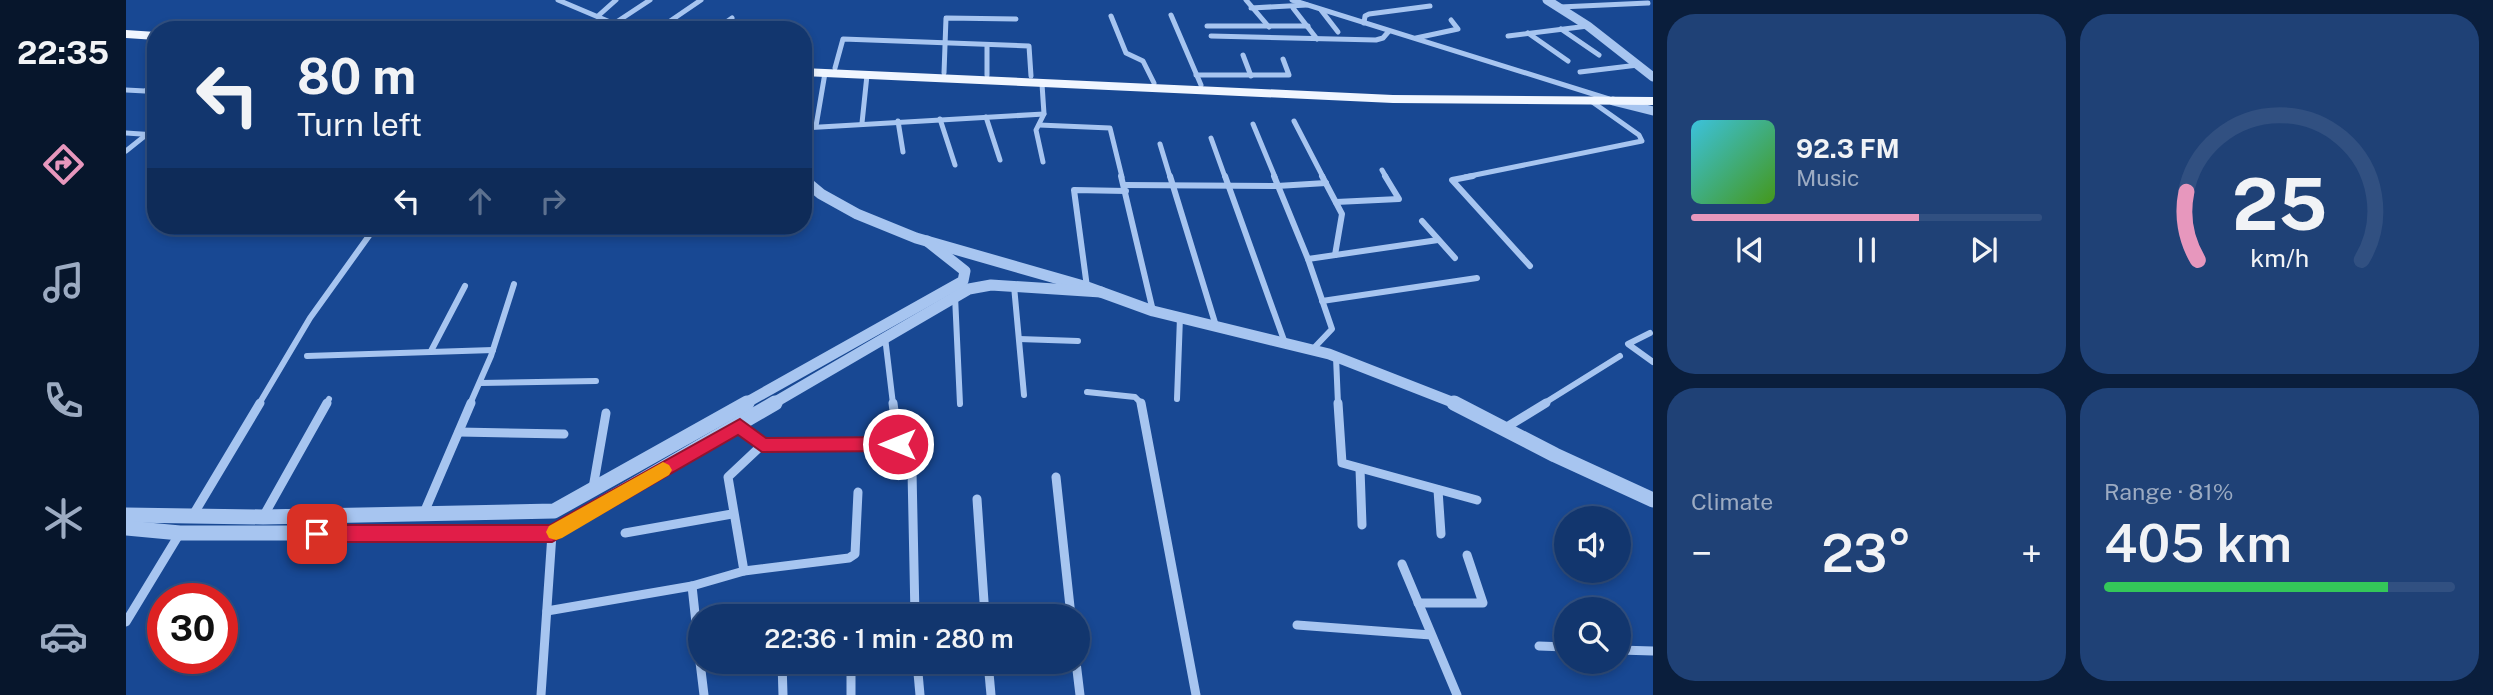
<!DOCTYPE html>
<html lang="en">
<head>
<meta charset="utf-8">
<style>
	:root { --surface:#12366e; --page:#1f4176; --text:#f1f3f6; --muted:#9cabc2; --line:#315081; --accent:#e797bd }
	body { margin:0; font-family:"Public Sans",sans-serif; background:var(--page); color:var(--text); height:100vh; display:flex; flex-direction:column; font-size:26px; white-space:nowrap }
	* { box-sizing:border-box; margin:0 }
	p { font-size:23px; color:var(--muted) }
	.icon { flex:none; width:38px; height:38px; fill:none; stroke:currentColor; stroke-width:2; stroke-linecap:round; stroke-linejoin:round }
	.map { position:relative; flex:1; overflow:hidden }
	.panel { display:flex; flex-direction:column; gap:14px; padding:14px; background:#0a1e3c; width:840px }
	.panel>* { flex:none }
	.banner { position:absolute; left:21px; top:21px; width:665px; height:214px; border-radius:28px; box-shadow:0 4px 10px #0003,0 0 0 2px var(--line); background:#12366e; color:var(--text); overflow:hidden }
	.controls { position:absolute; left:1428px; top:506px; display:grid; gap:14px }
	.controls a { display:grid; place-items:center; width:77px; height:77px; border-radius:50%; background:var(--surface); box-shadow:0 4px 10px #0003,0 0 0 2px var(--line); font-size:35px }
	.speed { position:absolute; left:21px; top:583px; display:flex; gap:14px; font-size:35px; font-weight:700; text-align:center }
	.speed>* { display:grid; place-content:center; width:91px; height:91px; border-radius:50%; background:var(--surface); box-shadow:0 4px 10px #0003,0 0 0 2px var(--line); line-height:1 }
	.speed .limit { border:10px solid #d22; background:#fff; color:#111 }
	.pin { position:absolute; display:grid; place-items:center; width:60px; height:60px; color:#fff; margin:-30px; border-radius:14px; box-shadow:0 4px 10px #0006 }
	.me { position:absolute; width:77px; margin:-38px; rotate:270deg; stroke-linejoin:round; filter:drop-shadow(0 0 5px #0008) }
	.turn { display:flex; align-items:center; gap:24px; height:147px; padding:0 35px; font-size:32px }
	.turn .icon { width:91px; height:91px; stroke-width:2.5 }
	.turn b { display:block; font-size:49px; line-height:60px }
	.lanes { display:flex; align-items:center; height:66px; padding:0 35px; background:#0003; justify-content:center; gap:35px; direction:ltr }
	.lanes .off { opacity:.35 }
	.big { font-size:52px; font-weight:600; line-height:1.1 }
	.panel .widget { flex:1; display:flex; flex-direction:column; justify-content:center; gap:10px; min-width:0; padding:0 24px; border-radius:28px; background:var(--page) }
	.panel .dial { align-items:center; gap:0 }
	.dial svg { height:182px; overflow:visible; fill:none; stroke:var(--line); stroke-width:7; stroke-linecap:round; text-anchor:middle }
	.dial text { fill:var(--text); stroke:none }
	.song { display:flex; align-items:center; gap:21px }
	.cover { width:84px; height:84px; border-radius:10px; background:linear-gradient(135deg,hsl(190 70% 55%),hsl(100 70% 35%)) }
	.played { height:7px; border-radius:4px; background:linear-gradient(90deg,var(--accent) 65%,var(--line) 65%) }
	.keys { display:flex; justify-content:space-around; direction:ltr }
	.heat { display:flex; justify-content:space-between; align-items:center; font-size:38px; direction:ltr }
	.charge { height:10px; border-radius:5px; background:linear-gradient(90deg,#34c759 81%,var(--line) 0) }
	.panel .tiles { flex:1; display:grid; gap:14px; grid-template-columns:repeat(2,1fr) }
	.trip { position:absolute; left:562px; top:604px; width:402px; height:70px; border-radius:35px; background:var(--surface); box-shadow:0 4px 10px #0003,0 0 0 2px var(--line); font-weight:600; line-height:70px; text-align:center }
	main { display:flex; flex:1; min-height:0 }
	.tabs { display:flex; flex-direction:column; width:126px; justify-content:space-around; align-items:center; background:#07162c; color:var(--muted) }
	.tabs .icon { width:49px; height:49px }
	.tabs .on { color:var(--accent) }
	.tabs b { font-size:32px; color:var(--text) }
	.map>svg:first-child { display:block }
</style>
</head>
<body>
<main>
<nav class="tabs">
<b>22:35</b>
<svg class="icon on" aria-label="directions" viewBox="0 0 24 24"><path d="M12 3l9 9-9 9-9-9zM9 14v-3h6M13 9l2 2-2 2"/></svg>
<svg class="icon" aria-label="music" viewBox="0 0 24 24"><path d="M9 18V5l10-2v13"/><circle cx="6" cy="18" r="3"/><circle cx="16" cy="16" r="3"/></svg>
<svg class="icon" aria-label="phone" viewBox="0 0 24 24"><path d="M5 4h4l2 5-3 2q2 4 5 5l2-3 5 2v4C11 20 4 13 5 4z"/></svg>
<svg class="icon" aria-label="climate" viewBox="0 0 24 24"><path d="M12 3v18M4 7l16 10M4 17L20 7"/></svg>
<svg class="icon" aria-label="car" viewBox="0 0 24 24"><path d="M5 17H2v-5l4-1 3-4h7l3 4 3 1v5h-3M9 17h6M6 11h13"/><circle cx="7" cy="17" r="2"/><circle cx="17" cy="17" r="2"/></svg>
</nav>
<div class="map">
<svg width="1527" height="695" viewBox="0 0 1527 695">
	<rect width="100%" height="100%" fill="#184893"/>
	<g fill="none" stroke-linecap="round" stroke-linejoin="round">
		<g stroke="#a7c5f0" stroke-width="5">
			<polyline points="432,0 503,30"/>
			<polyline points="1120,0 1143,27"/>
			<polyline points="1166,0 1483,99"/>
			<polyline points="1434,7 1522,3"/>
			<polyline points="1125,8 1181,5"/>
			<polyline points="1167,8 1191,39"/>
			<polyline points="1195,10 1212,32"/>
			<polyline points="1045,15 1075,85"/>
			<polyline points="472,16 490,0"/>
			<polyline points="985,16 1000,53 1017,61 1028,83"/>
			<polyline points="489,23 524,0"/>
			<polyline points="1238,23 1239,16 1243,14 1304,6"/>
			<polyline points="1081,26 1182,26"/>
			<polyline points="1435,29 1473,55"/>
			<polyline points="531,30 575,0"/>
			<polyline points="589,30 606,18"/>
			<polyline points="1402,33 1442,61"/>
			<polyline points="1085,36 1250,40 1257,38 1263,31"/>
			<polyline points="1382,36 1462,26"/>
			<polyline points="1290,38 1332,29 1325,20"/>
			<polyline points="861,45 861,75"/>
			<polyline points="1117,55 1125,76"/>
			<polyline points="709,68 717,39 903,46 905,76"/>
			<polyline points="1454,72 1512,65"/>
			<polyline points="818,73 820,18 890,19"/>
			<polyline points="1070,75 1163,75 1157,59"/>
			<polyline points="916,84 918,114 910,130 917,162"/>
			<polyline points="0,90 19,91 30,83"/>
			<polyline points="860,117 874,160"/>
			<polyline points="814,119 829,165"/>
			<polyline points="772,121 777,152"/>
			<polyline points="1168,121 1197,177"/>
			<polyline points="736,123 741,75"/>
			<polyline points="1127,124 1149,177"/>
			<polyline points="913,125 984,128 996,177"/>
			<polyline points="690,126 699,73"/>
			<polyline points="677,128 918,114"/>
			<polyline points="0,133 30,135"/>
			<polyline points="1085,138 1099,177"/>
			<polyline points="1034,144 1044,177"/>
			<polyline points="0,151 20,135"/>
			<polyline points="24,169 30,163"/>
			<polyline points="1256,170 1260,177"/>
			<polyline points="1339,177 1516,141 1513,135 1465,101"/>
		</g>
		<g stroke="#a7c5f0" stroke-width="6">
			<polyline points="995,176 1027,311"/>
			<polyline points="1044,176 1090,326"/>
			<polyline points="1099,176 1159,343"/>
			<polyline points="1148,176 1182,259 1206,329 1186,350"/>
			<polyline points="1196,176 1216,214 1209,255"/>
			<polyline points="1347,176 1326,180 1404,266"/>
			<polyline points="999,185 1151,186 1200,183"/>
			<polyline points="1210,202 1273,199 1259,176"/>
			<polyline points="1296,221 1329,258"/>
			<polyline points="1182,259 1312,240"/>
			<polyline points="888,286 898,395"/>
			<polyline points="961,287 948,190 1000,191"/>
			<polyline points="829,296 834,404"/>
			<polyline points="1196,301 1351,278"/>
			<polyline points="1524,333 1502,344 1527,362"/>
			<polyline points="759,337 767,404"/>
			<polyline points="893,339 952,341"/>
			<polyline points="305,351 339,286"/>
			<polyline points="181,356 367,350"/>
			<polyline points="1210,357 1212,404"/>
			<polyline points="354,383 470,381"/>
			<polyline points="961,392 1009,397 1016,404"/>
			<polyline points="1051,399 1054,317"/>
			<polyline points="133,404 184,318 250,226"/>
			<polyline points="200,404 203,399"/>
			<polyline points="344,404 365,356 388,284"/>
			<polyline points="1417,404 1494,356"/>
		</g>
		<g stroke="#a7c5f0" stroke-width="9">
			<polyline points="1015,403 1070,695"/>
			<polyline points="1212,403 1216,463 1351,500"/>
			<polyline points="1379,428 1420,403"/>
			<polyline points="333,432 438,434"/>
			<polyline points="636,445 772,444 767,403"/>
			<polyline points="1234,469 1236,525"/>
			<polyline points="786,471 789,616"/>
			<polyline points="930,477 945,616"/>
			<polyline points="467,488 480,413"/>
			<polyline points="1312,490 1315,534"/>
			<polyline points="851,499 859,616"/>
			<polyline points="67,515 134,403"/>
			<polyline points="297,515 345,403"/>
			<polyline points="137,517 201,403"/>
			<polyline points="499,533 606,514"/>
			<polyline points="1276,564 1331,695"/>
			<polyline points="618,571 723,558 729,554 732,492"/>
			<polyline points="566,586 574,660"/>
			<polyline points="1292,603 1357,603 1341,555"/>
			<polyline points="421,611 566,586 618,571 602,477 636,445 614,426"/>
			<polyline points="0,622 54,533"/>
			<polyline points="1171,625 1305,635"/>
			<polyline points="1413,646 1440,647"/>
			<polyline points="1493,650 1527,651"/>
			<polyline points="574,662 578,695"/>
			<polyline points="656,662 657,695"/>
			<polyline points="725,662 725,695"/>
			<polyline points="791,662 794,695"/>
			<polyline points="862,662 865,695"/>
			<polyline points="950,662 954,695"/>
			<polyline points="415,695 426,534"/>
		</g>
		<g stroke="#a7c5f0" stroke-width="9">
			<polyline points="1421,0 1462,26 1527,77"/>
			<polyline points="1487,101 1527,111"/>
		</g>
		<g stroke="#a7c5f0" stroke-width="11">
			<polyline points="677,179 695,194 731,214 790,238 961,287 1027,311 1203,354 1331,404"/>
			<polyline points="618,404 837,281 839,271 801,241"/>
			<polyline points="646,404 843,289 865,285 975,292"/>
		</g>
		<g stroke="#a7c5f0" stroke-width="15">
			<polyline points="1328,403 1429,455 1527,500"/>
			<polyline points="0,515 137,517 428,511 621,403"/>
			<polyline points="0,528 54,533 426,533 649,403"/>
		</g>
		<g fill="#f0f6ff" fill-rule="evenodd">
			<polygon points="0,30 30,32 30,40 0,38"/>
			<polygon points="677,68 1267,95 1527,97 1527,105 1267,103 677,76"/>
		</g>
	</g>
	<polygon fill="#e11d48" stroke="#92132f" stroke-width="2" points="614,419 640,438 772,437 778,439 781,444 778,449 772,451 636,452 612,435 426,542 191,542 184,540 181,534 184,528 191,525 424,525"/>
	<polygon fill="#f59e0b" points="537,462 543,465 546,470 543,475 436,538 430,540 423,538 420,532 423,526"/>
</svg>
<div class="controls">
<a><svg class="icon" aria-label="sound" viewBox="0 0 24 24"><path d="M4 9h4l5-4v14l-5-4H4zM17 9q2 3 0 6"/></svg></a>
<a><svg class="icon" aria-label="search" viewBox="0 0 24 24"><circle cx="10" cy="10" r="6"/><path d="M15 15l6 6"/></svg></a>
</div>
<div class="speed"><div class="limit">30</div></div>
<div class="pin" style="left:191px;top:534px;background:#d93025"><svg class="icon" aria-label="arrive" viewBox="0 0 24 24"><path d="M6 21V4h12l-3 4 3 4H6"/></svg></div>
<svg class="me" style="left:772px;top:444px" viewBox="-20 -20 40 40"><circle r="17" fill="#e11d48" stroke="#fff" stroke-width="3"/><path d="M0-11L8 9 0 5-8 9z" fill="#fff"/></svg>
<div class="trip">22:36 · 1 min · 280 m</div>
<div class="banner">
<div class="turn"><svg class="icon" aria-label="left" viewBox="0 0 24 24"><path d="M17 20v-9H6M10 6l-5 5 5 5"/></svg><div><b>80 m</b>Turn left</div></div>
<div class="lanes"><svg class="icon" aria-label="left" viewBox="0 0 24 24"><path d="M17 20v-9H6M10 6l-5 5 5 5"/></svg><svg class="icon off" aria-label="ahead" viewBox="0 0 24 24"><path d="M12 20V5M6 11l6-6 6 6"/></svg><svg class="icon off" aria-label="right" viewBox="0 0 24 24"><path d="M7 20v-9h11M14 6l5 5-5 5"/></svg></div>
</div>
</div>
<section class="panel">
<div class="tiles">
<div class="widget">
<div class="song"><i class="cover"></i><div><b>92.3 FM</b><p>Music</p></div></div>
<div class="played"></div>
<div class="keys"><svg class="icon" aria-label="previous" viewBox="0 0 24 24"><path d="M18 5L8 12l10 7zM5 5v14"/></svg><svg class="icon" aria-label="pause" viewBox="0 0 24 24"><path d="M8 5v14M16 5v14"/></svg><svg class="icon" aria-label="next" viewBox="0 0 24 24"><path d="M6 5l10 7-10 7zM19 5v14"/></svg></div>
</div>
<div class="widget dial"><svg viewBox="0 0 100 80">
<path d="M14 69A42 42 0 1 1 86 69"/>
<path d="M14 69A42 42 0 0 1 9 39" stroke="#e797bd"/>
<text x="50" y="56" font-size="32" font-weight="700">25</text>
<text x="50" y="72" font-size="11">km/h</text>
</svg></div>
<div class="widget"><p>Climate</p>
<div class="heat"><a>−</a><b class="big">23°</b><a>+</a></div>
</div>
<div class="widget"><p>Range · 81%</p><b class="big">405 km</b><div class="charge"></div></div>
</div>
</section>
</main>
</body>
</html>
